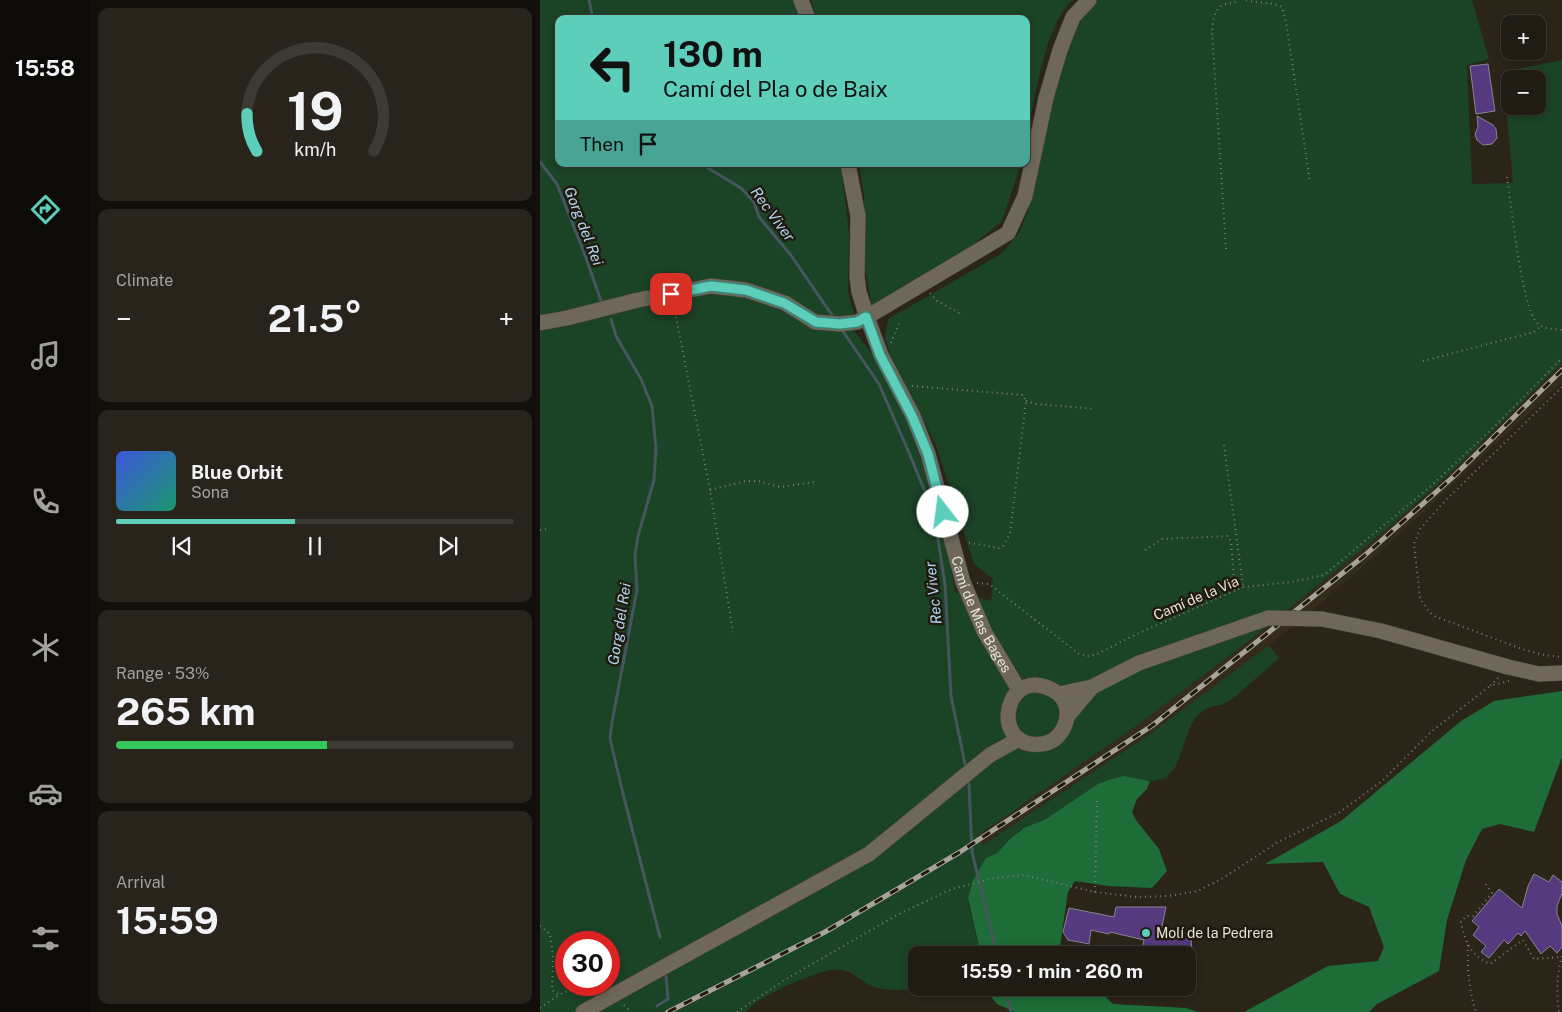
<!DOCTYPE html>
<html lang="en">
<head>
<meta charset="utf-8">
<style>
	:root { --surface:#201b13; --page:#28241c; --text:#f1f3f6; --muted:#a2a1a0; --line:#3d3933; --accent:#5cceba }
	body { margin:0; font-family:"Public Sans",sans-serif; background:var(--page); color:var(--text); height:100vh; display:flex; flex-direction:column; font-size:19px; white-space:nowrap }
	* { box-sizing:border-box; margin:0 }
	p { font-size:16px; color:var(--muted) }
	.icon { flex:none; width:28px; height:28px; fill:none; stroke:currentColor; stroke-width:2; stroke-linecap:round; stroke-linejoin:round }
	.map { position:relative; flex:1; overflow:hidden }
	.drawer { display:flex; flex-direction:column; gap:8px; padding:8px; background:#120f0a; width:450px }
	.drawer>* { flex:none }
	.banner { position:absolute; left:15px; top:15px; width:475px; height:152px; border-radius:10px; box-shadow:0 2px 8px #0003,0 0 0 1px var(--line); background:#5cceba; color:#111; overflow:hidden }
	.tools { position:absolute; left:961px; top:15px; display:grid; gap:10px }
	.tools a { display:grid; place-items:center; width:45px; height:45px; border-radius:10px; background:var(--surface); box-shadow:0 2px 8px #0003,0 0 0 1px var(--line); font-size:25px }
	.speed { position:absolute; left:15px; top:931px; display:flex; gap:10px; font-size:25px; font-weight:700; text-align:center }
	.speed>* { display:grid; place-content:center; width:65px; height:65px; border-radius:50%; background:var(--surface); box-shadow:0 2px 8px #0003,0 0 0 1px var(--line); line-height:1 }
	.speed .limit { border:8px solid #d22; background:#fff; color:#111 }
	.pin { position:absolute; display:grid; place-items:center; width:42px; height:42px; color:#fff; margin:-21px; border-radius:10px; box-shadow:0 2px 8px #0006 }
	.me { position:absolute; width:55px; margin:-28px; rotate:345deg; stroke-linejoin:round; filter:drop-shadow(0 0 4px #0008) }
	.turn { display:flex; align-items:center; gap:18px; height:105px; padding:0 25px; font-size:22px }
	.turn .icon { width:65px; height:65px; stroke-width:2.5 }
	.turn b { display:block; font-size:35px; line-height:42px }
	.then { display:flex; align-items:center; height:48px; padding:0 25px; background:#0003; gap:10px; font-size:19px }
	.big { font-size:38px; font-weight:700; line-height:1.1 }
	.drawer .card { flex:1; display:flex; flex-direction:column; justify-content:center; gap:8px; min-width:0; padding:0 18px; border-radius:10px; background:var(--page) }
	.drawer .dial { align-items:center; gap:0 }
	.dial svg { height:130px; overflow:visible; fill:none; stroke:var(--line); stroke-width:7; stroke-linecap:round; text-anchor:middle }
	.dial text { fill:var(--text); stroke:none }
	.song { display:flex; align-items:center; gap:15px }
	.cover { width:60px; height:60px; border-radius:8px; background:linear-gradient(135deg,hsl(230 70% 55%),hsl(160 70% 35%)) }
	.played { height:5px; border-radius:2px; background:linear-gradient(90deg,var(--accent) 45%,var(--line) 45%) }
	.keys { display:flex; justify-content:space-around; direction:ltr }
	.heat { display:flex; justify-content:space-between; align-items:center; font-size:28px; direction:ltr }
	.charge { height:8px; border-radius:4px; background:linear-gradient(90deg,#34c759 53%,var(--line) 0) }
	.trip { position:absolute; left:368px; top:946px; width:288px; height:50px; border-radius:10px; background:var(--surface); box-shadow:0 2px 8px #0003,0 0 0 1px var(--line); font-weight:700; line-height:50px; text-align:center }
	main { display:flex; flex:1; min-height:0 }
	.dock { display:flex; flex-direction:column; width:90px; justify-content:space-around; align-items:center; background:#0d0b08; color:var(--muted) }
	.dock .icon { width:35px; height:35px }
	.dock .active { color:var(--accent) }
	.dock b { font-size:22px; color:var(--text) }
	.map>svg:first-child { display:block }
</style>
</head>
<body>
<main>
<nav class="dock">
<b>15:58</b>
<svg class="icon active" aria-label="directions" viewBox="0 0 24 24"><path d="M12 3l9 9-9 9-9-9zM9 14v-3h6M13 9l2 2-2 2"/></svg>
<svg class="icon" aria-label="music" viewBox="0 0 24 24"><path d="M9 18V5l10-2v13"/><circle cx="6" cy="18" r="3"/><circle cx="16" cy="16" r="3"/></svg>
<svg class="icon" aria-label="phone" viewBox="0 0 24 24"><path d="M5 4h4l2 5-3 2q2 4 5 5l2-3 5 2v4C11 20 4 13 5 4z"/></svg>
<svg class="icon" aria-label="climate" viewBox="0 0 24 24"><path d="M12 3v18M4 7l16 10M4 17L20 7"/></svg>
<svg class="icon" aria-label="car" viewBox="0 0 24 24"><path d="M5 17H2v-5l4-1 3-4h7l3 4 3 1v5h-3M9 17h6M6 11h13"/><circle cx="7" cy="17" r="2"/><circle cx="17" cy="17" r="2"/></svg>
<svg class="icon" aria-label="filters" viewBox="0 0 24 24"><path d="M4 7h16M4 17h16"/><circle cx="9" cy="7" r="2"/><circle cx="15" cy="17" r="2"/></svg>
</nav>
<section class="drawer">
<div class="card dial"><svg viewBox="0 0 100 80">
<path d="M14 69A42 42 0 1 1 86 69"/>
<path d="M14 69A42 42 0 0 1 8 46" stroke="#5cceba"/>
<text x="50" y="56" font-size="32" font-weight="700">19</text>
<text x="50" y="72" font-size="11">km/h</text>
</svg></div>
<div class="card"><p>Climate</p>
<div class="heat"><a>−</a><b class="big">21.5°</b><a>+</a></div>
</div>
<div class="card">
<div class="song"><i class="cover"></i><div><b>Blue Orbit</b><p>Sona</p></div></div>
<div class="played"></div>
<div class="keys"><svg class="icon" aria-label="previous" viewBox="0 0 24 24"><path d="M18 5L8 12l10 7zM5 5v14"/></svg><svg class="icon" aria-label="pause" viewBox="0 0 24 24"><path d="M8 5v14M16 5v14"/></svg><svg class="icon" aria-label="next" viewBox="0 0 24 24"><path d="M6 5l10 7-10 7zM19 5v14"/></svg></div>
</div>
<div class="card"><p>Range · 53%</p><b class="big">265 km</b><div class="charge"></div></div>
<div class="card"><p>Arrival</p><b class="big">15:59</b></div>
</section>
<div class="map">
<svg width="1022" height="1012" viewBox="0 0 1022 1012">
	<rect width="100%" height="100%" fill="#2a2419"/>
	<polygon fill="#342b1a" points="1022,363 1022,382 855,539 777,607 706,664 610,734 443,845 437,836 599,724 714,637 853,524 920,464"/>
	<g fill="#1b4326" fill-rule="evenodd">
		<path d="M0 0H254L259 19H19V164H301L309 234 308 293 314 313 304 318 340 364 368 422 397 505 411 567 415 592 451 601 453 579 434 564 396 445 352 359 345 338 348 319 461 254 479 233 488 211 516 80 536 26 558 0H932L949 59 927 65 932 184 973 183 963 72 1022 60V363L920 464 853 524 714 637 599 724 437 836 443 845 610 734 729 645 739 658 695 697 682 705 673 706 662 711 656 717 651 725 636 766 626 778 614 781 579 777 567 780 506 819 480 830 457 853 446 858 428 902 441 955H376V988H387C369 990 341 993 326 983 318 978 312 972 303 970 285 965 229 993 214 1004 211 1006 208 1009 206 1012H0ZM970 79H998V106H970ZM26 942H69V985H26Z"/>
		<path d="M271 0H532C503 29 495 102 486 141V19H276Z"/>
		<polygon points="319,164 481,164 462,221 433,245 332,306 322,254 324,197"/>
	</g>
	<g fill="#1e6d38">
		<polygon points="1022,691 1022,757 994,832 960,824 942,829 926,860 907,920 899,971 837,1004 829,1012 704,1012 788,966 838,961 844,947 829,907 800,894 783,862 725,864 801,821 921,721 954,701"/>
		<polygon points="583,776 610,781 607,789 597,799 592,812 596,820 619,849 627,871 612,888 568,886 535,881 528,892 520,946 523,955 441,955 428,898 433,880 446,858 457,853 471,838 484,828 506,819 558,784 571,779"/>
		<polygon points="444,988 556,988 573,1004 646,1008 658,1012 475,1012 457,1004"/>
	</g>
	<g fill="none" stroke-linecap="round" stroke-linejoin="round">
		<g stroke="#47555e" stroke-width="3">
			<polyline points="49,0 53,19"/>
			<polyline points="0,162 17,184 45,255 61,301"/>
			<polyline points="164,164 168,168 201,188 214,202 219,217 250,254 294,318"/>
			<polyline points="71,319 76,336 101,379 112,406 116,448 114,480 98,536 95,555 97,590 72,722 70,738 82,790 120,937"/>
			<polyline points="302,330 339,384 370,455 394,514 405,584 411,696 425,764"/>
			<polyline points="429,784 432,852 457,955"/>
			<polyline points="465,988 471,1012"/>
			<polyline points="117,1006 128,999 126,976"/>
		</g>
	</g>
	<g fill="#553a7f" stroke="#888492">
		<polygon points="948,64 955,111 936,114 930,66"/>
		<polygon points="937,116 953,125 956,129 957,138 952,144 943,145 937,140 935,134 938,127"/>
		<polygon points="994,874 1009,882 1013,875 1022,882 1022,893 1017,906 1017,914 1022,926 1022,947 1017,953 1010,946 1001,954 985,931 981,936 978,933 968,944 964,940 949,958 941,952 946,946 933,935 939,927 932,921 959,889 982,908 988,886"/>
		<polygon points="576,907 626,907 621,931 651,934 652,955 608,955 602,949 604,940 570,932 569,934 551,930 549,944 528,940 523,932 529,908 574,917"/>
	</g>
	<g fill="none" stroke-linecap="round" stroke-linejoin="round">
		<defs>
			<g id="minor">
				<polyline points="261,0 268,19"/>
				<path id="s1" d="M308 164 318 216 317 277 319 292 327 317 341 355 373 416 388 454 423 582 444 631 479 690"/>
				<polyline points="0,323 27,318 98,300 171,286 206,290 245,303 275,322 300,324 317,322 327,317 468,233 485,196 506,98 520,50 533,17 549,0"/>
				<polyline points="782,619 841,631 968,667 999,674 1022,673"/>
				<path d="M519 694C521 697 524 700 525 703 532 720 520 742 502 744 446 751 465 656 519 694L552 687 599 663 728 618"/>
				<polyline points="527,717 552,687"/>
				<polyline points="113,973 329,854 450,755 479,739"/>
			</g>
		</defs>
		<use href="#minor" stroke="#464138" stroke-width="16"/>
		<g stroke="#817c72" stroke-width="2" stroke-dasharray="1 4" stroke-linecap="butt">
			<path d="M706 0C719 4 730 1 742 7L746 22 770 182"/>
			<path d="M967 177C971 203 982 309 997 323 1002 329 1014 329 1022 330"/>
			<path d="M686 249 672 31C673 22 674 9 683 5 689 3 694 3 699 0"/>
			<polyline points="390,293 397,301 423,315"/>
			<polyline points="134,307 170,490 193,632"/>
			<polyline points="351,343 360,321"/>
			<polyline points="883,361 994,332 1001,326"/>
			<polyline points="372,386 483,395 486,401 470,534 463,546 459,548 425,542"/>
			<polyline points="1022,387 905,501 880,529 874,544 880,598 888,610 894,616 982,649 1004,655 1022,657"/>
			<polyline points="486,401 496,404 555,409"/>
			<polyline points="684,445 703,586"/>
			<polyline points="170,490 206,481 218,481 240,487 275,482"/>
			<polyline points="0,530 7,529"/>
			<polyline points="605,550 622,539 688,536 691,542 695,591"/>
			<polyline points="437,583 449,584 539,654 548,656 557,654 597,634 703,587 752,582 784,575 891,486 955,426 1022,358"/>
			<polyline points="958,678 950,686 969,681"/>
			<path d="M946 884 952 893 933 916H926L921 922C925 943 931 955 950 964L983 940 994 959 1021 957"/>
			<polyline points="555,892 557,798"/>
			<polyline points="0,926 10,934 13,957 12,990 19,995 41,985 63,987"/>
			<path d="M928 945C927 967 929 991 936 1012"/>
			<path d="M1022 956C1017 974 1016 993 1019 1012L1022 1011"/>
			<polyline points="84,1005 91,1012"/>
			<polyline points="0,1008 19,995"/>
			<polyline points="197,1012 246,979 357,915 412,889 454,878 484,875 555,892 597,897 629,896 658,891 683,878 738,842 800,812 842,781 892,731 950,686"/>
		</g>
		<use href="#minor" stroke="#6e675a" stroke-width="15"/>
		<defs>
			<polyline id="rail" points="128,1012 285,932 420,852 613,725 824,556 913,477 1022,370"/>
		</defs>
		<use href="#rail" stroke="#a8a39a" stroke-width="5"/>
		<use href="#rail" stroke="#201a0f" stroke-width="3" stroke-dasharray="9" stroke-linecap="butt"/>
		<defs>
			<g id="minor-bridge">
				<polyline points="728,618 782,619"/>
				<polyline points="43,1012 113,973"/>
			</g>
		</defs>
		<use href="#minor-bridge" stroke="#464138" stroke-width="16" stroke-linecap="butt"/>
		<use href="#minor-bridge" stroke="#6e675a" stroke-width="15"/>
	</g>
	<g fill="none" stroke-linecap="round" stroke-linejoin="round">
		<defs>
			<polyline id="route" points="131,294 171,286 206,290 244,303 276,322 300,324 317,322 326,317 340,355 372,416 388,454 403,512"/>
		</defs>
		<use href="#route" stroke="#3c8679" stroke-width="12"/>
		<use href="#route" stroke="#5cceba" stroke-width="9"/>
	</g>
	<circle fill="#5cceba" stroke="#201a0f" stroke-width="2" cx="606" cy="933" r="5"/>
	<g text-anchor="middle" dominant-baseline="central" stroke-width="5" stroke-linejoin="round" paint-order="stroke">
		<g font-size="14" fill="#e9e5dd" stroke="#201a0f">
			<text transform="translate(656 598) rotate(-23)">Camí de la Via</text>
			<text stroke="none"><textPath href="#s1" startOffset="475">Camí de Mas Bages</textPath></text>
		</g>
		<g font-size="14" fill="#e9e5dd" stroke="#201a0f" text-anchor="start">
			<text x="616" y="933">Molí de la Pedrera</text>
		</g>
		<g font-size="15" font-style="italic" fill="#b0d5f3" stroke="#201a0f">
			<text transform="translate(233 214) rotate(54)">Rec Viver</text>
			<text transform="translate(44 226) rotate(69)">Gorg del Rei</text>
			<text transform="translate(393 593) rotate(-96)">Rec Viver</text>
			<text transform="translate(79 624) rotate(-81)">Gorg del Rei</text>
		</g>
	</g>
</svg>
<div class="tools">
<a>+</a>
<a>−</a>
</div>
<div class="speed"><div class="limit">30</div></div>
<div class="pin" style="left:131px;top:294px;background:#d93025"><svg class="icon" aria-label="arrive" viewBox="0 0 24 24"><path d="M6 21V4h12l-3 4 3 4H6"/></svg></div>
<svg class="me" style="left:403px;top:512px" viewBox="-20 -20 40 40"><circle r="19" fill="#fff"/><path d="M0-13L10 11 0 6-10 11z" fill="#5cceba"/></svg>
<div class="trip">15:59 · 1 min · 260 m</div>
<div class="banner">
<div class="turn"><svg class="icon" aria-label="left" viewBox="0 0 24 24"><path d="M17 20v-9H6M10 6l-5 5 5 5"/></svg><div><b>130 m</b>Camí del Pla o de Baix</div></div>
<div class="then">Then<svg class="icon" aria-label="arrive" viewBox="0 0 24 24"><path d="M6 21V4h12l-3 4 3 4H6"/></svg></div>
</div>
</div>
</main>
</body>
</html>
